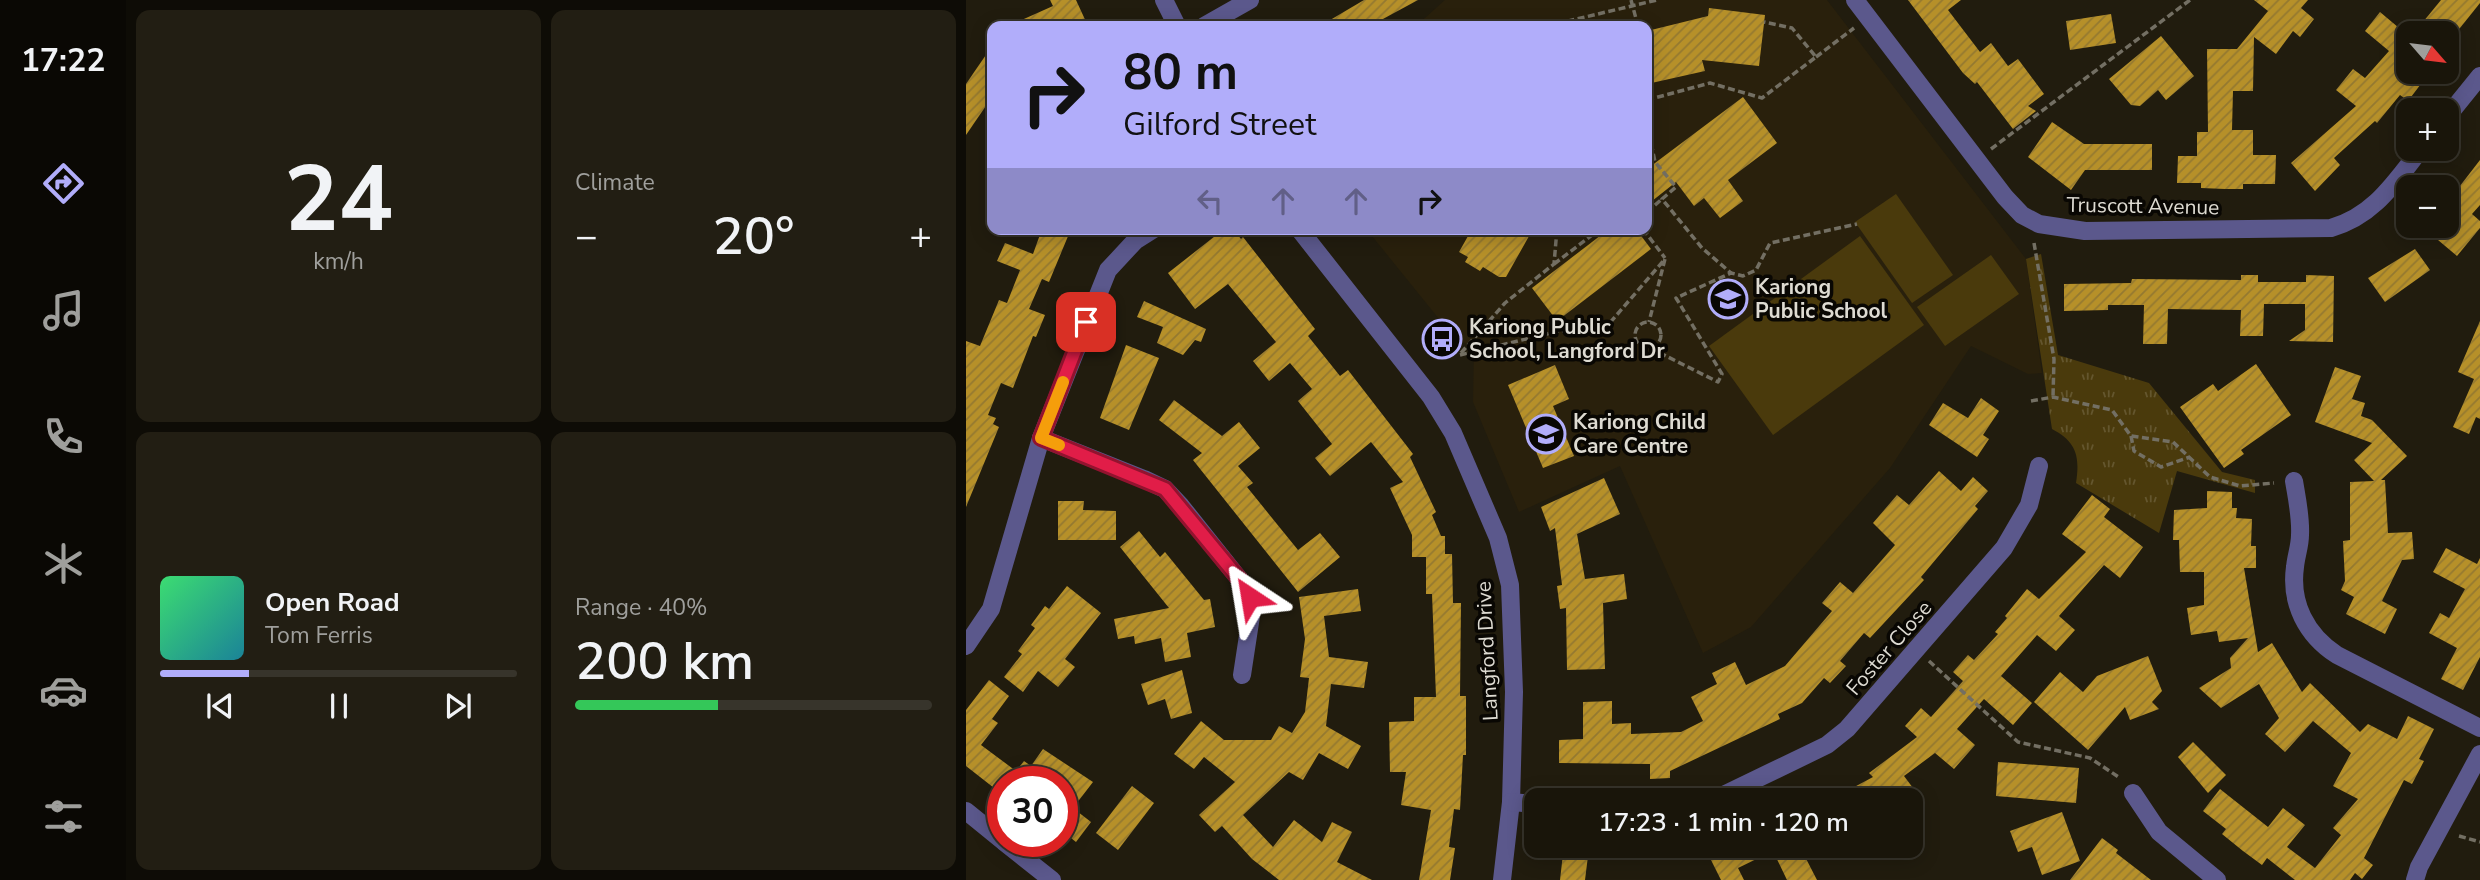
<!DOCTYPE html>
<html lang="en">
<head>
<meta charset="utf-8">
<style>
	:root { --surface:#19150a; --page:#221e13; --text:#f1f3f6; --muted:#9f9f9c; --line:#37342b; --accent:#b1adfa }
	body { margin:0; font-family:"Nunito Sans",sans-serif; background:var(--page); color:var(--text); height:100vh; display:flex; flex-direction:column; font-size:26px; white-space:nowrap }
	* { box-sizing:border-box; margin:0 }
	p { font-size:23px; color:var(--muted) }
	.icon { flex:none; width:38px; height:38px; fill:none; stroke:currentColor; stroke-width:2; stroke-linecap:round; stroke-linejoin:round }
	.map { position:relative; flex:1; overflow:hidden }
	.side { display:flex; flex-direction:column; gap:10px; padding:10px; background:#0e0c06; width:840px }
	.side>* { flex:none }
	.banner { position:absolute; left:21px; top:21px; width:665px; height:214px; border-radius:14px; box-shadow:0 4px 18px #0003,0 0 0 2px var(--line); background:#b1adfa; color:#111; overflow:hidden }
	.needle { width:46px; rotate:118deg }
	.fabs { position:absolute; left:1430px; top:21px; display:grid; gap:14px }
	.fabs a { display:grid; place-items:center; width:63px; height:63px; border-radius:14px; background:var(--surface); box-shadow:0 4px 18px #0003,0 0 0 2px var(--line); font-size:35px }
	.speed { position:absolute; left:21px; top:766px; display:flex; gap:14px; font-size:35px; font-weight:700; text-align:center }
	.speed>* { display:grid; place-content:center; width:91px; height:91px; border-radius:50%; background:var(--surface); box-shadow:0 4px 18px #0003,0 0 0 2px var(--line); line-height:1 }
	.speed .limit { border:10px solid #d22; background:#fff; color:#111 }
	.pin { position:absolute; display:grid; place-items:center; width:60px; height:60px; color:#fff; margin:-30px; border-radius:14px; box-shadow:0 4px 10px #0006 }
	.me { position:absolute; width:77px; margin:-38px; rotate:327deg; stroke-linejoin:round; filter:drop-shadow(0 0 5px #0008) }
	.turn { display:flex; align-items:center; gap:24px; height:147px; padding:0 21px; font-size:32px }
	.turn .icon { width:91px; height:91px; stroke-width:2.5 }
	.turn b { display:block; font-size:49px; line-height:60px }
	.lanes { display:flex; align-items:center; height:66px; padding:0 21px; background:#0003; justify-content:center; gap:35px; direction:ltr }
	.lanes .off { opacity:.35 }
	.big { font-size:52px; font-weight:600; line-height:1.1 }
	.side .tile { flex:1; display:flex; flex-direction:column; justify-content:center; gap:10px; min-width:0; padding:0 24px; border-radius:14px; background:var(--page) }
	.side .dial { align-items:center; gap:0 }
	.dial b { font-size:91px; line-height:1 }
	.song { display:flex; align-items:center; gap:21px }
	.cover { width:84px; height:84px; border-radius:10px; background:linear-gradient(135deg,hsl(140 70% 55%),hsl(190 70% 35%)) }
	.played { height:7px; border-radius:4px; background:linear-gradient(90deg,var(--accent) 25%,var(--line) 25%) }
	.keys { display:flex; justify-content:space-around; direction:ltr }
	.heat { display:flex; justify-content:space-between; align-items:center; font-size:38px; direction:ltr }
	.charge { height:10px; border-radius:5px; background:linear-gradient(90deg,#34c759 40%,var(--line) 0) }
	.side .tiles { flex:1; display:grid; gap:10px; grid-template-columns:repeat(2,1fr) }
	.trip { position:absolute; left:558px; top:788px; width:399px; height:70px; border-radius:14px; background:var(--surface); box-shadow:0 4px 18px #0003,0 0 0 2px var(--line); font-weight:600; line-height:70px; text-align:center }
	main { display:flex; flex:1; min-height:0 }
	.menu { display:flex; flex-direction:column; width:126px; justify-content:space-around; align-items:center; background:#0a0804; color:var(--muted) }
	.menu .icon { width:49px; height:49px }
	.menu .current { color:var(--accent) }
	.menu b { font-size:32px; color:var(--text) }
	.map>svg:first-child { display:block }
</style>
</head>
<body>
<main>
<nav class="menu">
<b>17:22</b>
<svg class="icon current" aria-label="directions" viewBox="0 0 24 24"><path d="M12 3l9 9-9 9-9-9zM9 14v-3h6M13 9l2 2-2 2"/></svg>
<svg class="icon" aria-label="music" viewBox="0 0 24 24"><path d="M9 18V5l10-2v13"/><circle cx="6" cy="18" r="3"/><circle cx="16" cy="16" r="3"/></svg>
<svg class="icon" aria-label="phone" viewBox="0 0 24 24"><path d="M5 4h4l2 5-3 2q2 4 5 5l2-3 5 2v4C11 20 4 13 5 4z"/></svg>
<svg class="icon" aria-label="climate" viewBox="0 0 24 24"><path d="M12 3v18M4 7l16 10M4 17L20 7"/></svg>
<svg class="icon" aria-label="car" viewBox="0 0 24 24"><path d="M5 17H2v-5l4-1 3-4h7l3 4 3 1v5h-3M9 17h6M6 11h13"/><circle cx="7" cy="17" r="2"/><circle cx="17" cy="17" r="2"/></svg>
<svg class="icon" aria-label="filters" viewBox="0 0 24 24"><path d="M4 7h16M4 17h16"/><circle cx="9" cy="7" r="2"/><circle cx="15" cy="17" r="2"/></svg>
</nav>
<section class="side">
<div class="tiles">
<div class="tile dial"><b>24</b><p>km/h</p></div>
<div class="tile"><p>Climate</p>
<div class="heat"><a>−</a><b class="big">20°</b><a>+</a></div>
</div>
<div class="tile">
<div class="song"><i class="cover"></i><div><b>Open Road</b><p>Tom Ferris</p></div></div>
<div class="played"></div>
<div class="keys"><svg class="icon" aria-label="previous" viewBox="0 0 24 24"><path d="M18 5L8 12l10 7zM5 5v14"/></svg><svg class="icon" aria-label="pause" viewBox="0 0 24 24"><path d="M8 5v14M16 5v14"/></svg><svg class="icon" aria-label="next" viewBox="0 0 24 24"><path d="M6 5l10 7-10 7zM19 5v14"/></svg></div>
</div>
<div class="tile"><p>Range · 40%</p><b class="big">200 km</b><div class="charge"></div></div>
</div>
</section>
<div class="map">
<svg width="1514" height="880" viewBox="0 0 1514 880">
	<defs>
		<pattern id="park-tufts" width="24" height="20" patternUnits="userSpaceOnUse" patternTransform="scale(1.75)"><rect width="24" height="20" fill="#4a3a0c"/><path d="M3 7l-1-3M5 7V3M7 7l1-3M15 17l-1-3M17 17v-4M19 17l1-3" fill="none" stroke="#64562e"/></pattern>
		<pattern id="building-hatch" width="6" height="6" patternUnits="userSpaceOnUse" patternTransform="scale(1.75)"><rect width="6" height="6" fill="#b69029"/><path d="M-1 1l2-2M0 6l6-6M5 7l2-2" fill="none" stroke="#947930"/></pattern>
	</defs>
	<rect width="100%" height="100%" fill="#211c0e"/>
	<polygon fill="#29200c" points="479,0 861,0 1060,259 1076,373 1062,374 1005,346 924,468 785,627 737,653 654,466 553,512 507,402 508,346 490,340 406,236 372,232 375,229 681,229 681,26 450,26"/>
	<path fill="url(#park-tufts)" d="M1075 254 1092 355 1183 383 1256 472 1289 480V493L1211 471 1193 533 1110 483C1114 457 1111 442 1086 429L1060 259Z"/>
	<g fill="#4a3a0c">
		<polygon points="930,194 987,275 946,303 889,222"/>
		<polygon points="894,236 958,325 807,435 743,346"/>
		<polygon points="1025,255 1053,294 979,346 951,307"/>
	</g>
	<g fill="url(#building-hatch)">
		<polygon points="84,0 110,0 122,26 42,26 87,6"/>
		<polygon points="398,0 452,0 404,26 354,26"/>
		<polygon points="942,0 995,0 982,10 1014,52 1025,43 1042,66 1052,59 1078,94 1062,106 1070,111 1047,129 1011,82 1009,84 997,73"/>
		<polygon points="1288,0 1342,0 1335,8 1348,19 1334,37 1327,31 1310,54 1288,37 1287,91 1267,91 1266,130 1287,130 1287,155 1310,155 1309,184 1277,184 1277,189 1259,189 1235,188 1235,183 1211,183 1212,156 1231,156 1231,132 1242,132 1241,49 1271,49 1302,11"/>
		<polygon points="1475,0 1514,0 1514,3 1490,33 1448,33"/>
		<polygon points="743,8 799,15 793,66 736,60 739,71 681,84 681,31 742,16"/>
		<polygon points="1414,12 1439,33 1442,29 1442,72 1464,72 1442,101 1434,95 1411,123 1409,121 1368,158 1374,165 1349,191 1325,163 1390,106 1370,90 1387,69 1399,78 1423,51 1399,31"/>
		<polygon points="1145,14 1150,43 1104,50 1100,21"/>
		<polygon points="1195,36 1228,76 1200,100 1192,90 1174,106 1165,105 1143,79"/>
		<polygon points="26,46 26,97 0,135 0,84"/>
		<polygon points="777,97 811,143 762,180 777,201 754,218 738,198 728,206 710,182 681,205 681,169"/>
		<polygon points="1086,122 1118,144 1186,144 1186,170 1119,170 1105,190 1062,157"/>
		<polygon points="1514,160 1514,205 1506,214 1514,221 1514,228 1491,256 1472,240 1482,228 1480,204"/>
		<polygon points="76,229 105,229 83,282 76,279 63,309 79,315 70,337 67,336 47,388 35,383 22,415 30,418 27,424 33,427 0,507 0,341 14,346 33,300 41,303 54,270 31,261 39,243 67,254"/>
		<polygon points="258,229 267,229 275,239 277,237 349,329 342,336 374,376 382,370 447,454 444,457 470,512 466,515 475,536 479,536 479,554 486,554 487,603 495,603 494,696 500,696 500,755 497,755 494,810 488,809 483,847 489,848 484,880 453,880 465,810 435,805 440,772 424,772 423,722 448,721 448,697 470,697 466,594 460,594 460,557 446,557 446,535 424,488 437,482 405,442 364,476 349,458 366,444 332,401 346,389 324,363 303,381 287,361 310,342 262,284 229,309 202,273"/>
		<polygon points="506,229 567,229 540,277 533,277 517,267 514,271 499,262 502,257 493,252"/>
		<polygon points="643,229 670,229 685,249 591,321 566,288"/>
		<polygon points="1449,249 1464,270 1419,302 1402,278"/>
		<polygon points="1275,275 1292,275 1292,282 1340,282 1340,275 1368,276 1367,342 1323,341 1339,330 1339,304 1298,304 1297,336 1274,336 1275,310 1202,309 1201,344 1177,344 1178,305 1142,305 1142,310 1098,311 1098,284 1165,283 1166,279 1275,280"/>
		<polygon points="178,301 240,329 235,342 229,340 217,355 191,343 197,327 171,317"/>
		<polygon points="1514,321 1514,419 1510,417 1503,434 1487,427 1508,379 1492,372"/>
		<polygon points="160,345 193,358 163,430 134,418"/>
		<polygon points="1290,364 1325,415 1275,450 1278,454 1258,468 1214,407 1247,384 1252,391"/>
		<polygon points="589,365 603,399 587,406 608,456 577,468 542,385"/>
		<polygon points="1369,367 1395,376 1386,399 1399,403 1395,416 1406,420 1441,456 1415,480 1419,480 1422,533 1446,532 1448,559 1436,560 1416,601 1431,609 1419,634 1380,614 1388,597 1375,590 1379,581 1377,541 1384,540 1384,482 1408,481 1388,460 1406,443 1349,422"/>
		<polygon points="1015,398 1033,411 1017,435 1023,439 1011,457 963,425 977,403 1002,418"/>
		<polygon points="208,400 256,436 273,422 294,448 272,466 287,483 281,487 332,550 354,533 374,557 332,592 227,460 236,453 193,420"/>
		<polygon points="973,471 995,491 1007,477 1022,491 1009,506 1012,509 955,577 958,580 904,638 898,633 874,661 880,666 864,683 858,678 836,703 812,714 814,719 704,771 704,778 684,779 684,764 593,763 593,740 617,739 617,702 646,701 646,724 665,723 665,734 715,732 737,721 725,697 751,684 746,673 769,662 780,685 819,666 866,611 856,603 874,582 887,593 929,545 907,523 931,495 943,505"/>
		<polygon points="638,478 654,514 611,534 619,579 658,574 661,599 637,603 639,669 601,670 600,608 594,609 591,586 596,585 589,528 584,531 575,507"/>
		<polygon points="1241,491 1266,492 1266,508 1271,508 1270,518 1286,519 1285,546 1290,546 1290,568 1278,568 1292,652 1306,643 1336,692 1344,683 1394,732 1402,724 1431,739 1442,716 1468,729 1453,759 1458,761 1446,784 1438,780 1398,858 1407,865 1396,879 1389,873 1384,880 1329,880 1301,858 1296,865 1277,851 1256,834 1260,829 1237,811 1254,789 1302,827 1317,808 1339,825 1321,847 1349,868 1375,835 1367,828 1392,799 1367,786 1385,753 1347,721 1319,752 1299,734 1313,718 1293,684 1255,708 1233,688 1265,668 1264,658 1282,638 1253,642 1251,631 1225,635 1221,608 1238,605 1238,572 1214,572 1213,540 1207,540 1208,510 1241,508"/>
		<polygon points="1126,495 1144,509 1138,517 1177,547 1154,578 1138,565 1093,616 1109,630 1090,651 1071,635 1035,676 1066,703 1047,725 1018,699 991,729 1009,745 988,769 969,753 938,776 956,800 864,800 907,777 903,773 951,737 939,726 955,708 965,717 997,681 987,672 1002,655 1008,660 1032,634 1029,632 1041,618 1039,616 1061,589 1073,599 1120,552 1096,534"/>
		<polygon points="92,501 118,501 117,510 150,511 150,540 92,540"/>
		<polygon points="173,531 194,557 199,552 238,600 244,599 249,627 221,633 225,657 199,662 195,638 169,644 168,636 152,639 148,619 203,608 154,547"/>
		<polygon points="1480,548 1511,564 1514,558 1514,657 1497,690 1475,679 1491,648 1463,633 1474,613 1483,618 1499,589 1467,572"/>
		<polygon points="101,586 135,613 99,659 109,667 92,687 72,671 57,692 38,677 56,654 52,651 69,628 65,625 79,606 83,609"/>
		<polygon points="392,589 395,611 358,616 363,657 402,662 398,688 365,684 360,726 395,746 382,769 353,753 337,780 323,772 277,815 307,847 328,820 356,842 366,822 386,832 371,862 406,880 313,880 286,859 256,826 249,832 233,815 269,782 238,757 228,769 208,754 235,721 258,740 305,740 313,726 326,733 339,712 343,678 334,677 339,639 333,597"/>
		<polygon points="1182,656 1196,691 1186,702 1193,709 1164,720 1159,707 1122,750 1068,702 1094,672 1117,692 1131,676"/>
		<polygon points="216,670 226,713 205,719 199,699 182,705 175,684"/>
		<polygon points="23,680 43,696 26,719 32,723 15,745 50,771 58,761 65,766 77,749 127,782 107,808 125,822 110,842 96,831 96,782 37,782 37,795 0,766 0,710"/>
		<polygon points="1227,742 1260,775 1242,793 1212,757"/>
		<polygon points="1032,762 1113,768 1110,803 1030,796"/>
		<polygon points="166,786 188,803 152,850 130,833"/>
		<polygon points="1096,812 1114,861 1076,875 1066,847 1052,852 1044,831"/>
		<polygon points="1136,838 1152,850 1150,853 1185,880 1104,880"/>
		<polygon points="598,845 623,848 619,880 594,880"/>
		<polygon points="755,845 833,845 851,880 821,880 807,851 772,868 778,880 755,880 741,852"/>
	</g>
	<g fill="none" stroke-linecap="round" stroke-linejoin="round">
		<g stroke="#736f63" stroke-width="3.5" stroke-dasharray="7 3.5" stroke-linecap="butt">
			<polyline points="665,0 672,26"/>
			<polyline points="581,26 691,0"/>
			<polyline points="850,57 888,28"/>
			<polyline points="681,100 744,83 796,98 850,57 826,28 798,22"/>
			<polyline points="681,123 689,162 710,187 696,199 736,248 765,273"/>
			<polyline points="1025,149 1224,0"/>
			<polyline points="681,212 696,199"/>
			<polyline points="677,229 699,258"/>
			<polyline points="1068,243 1088,359 1087,397"/>
			<polyline points="588,264 634,229"/>
			<circle cx="682" cy="335" r="13"/>
			<polyline points="684,348 752,382 756,374 710,298 765,273 777,276 790,270 804,243 891,224"/>
			<polyline points="495,353 539,303 588,264 591,229"/>
			<polyline points="494,355 593,331 636,332 699,259 683,322"/>
			<polyline points="1065,401 1087,397 1146,410 1165,436 1207,442 1244,477 1274,486 1308,483"/>
			<polyline points="1165,436 1168,451 1195,467 1224,457"/>
			<polyline points="963,661 1052,742 1124,758 1154,778"/>
			<polyline points="1493,836 1514,842"/>
		</g>
		<g stroke="#5b588c" stroke-width="18">
			<polyline points="198,0 211,26"/>
			<path d="M889 0 1039 197 1056 215 1073 224 1119 231 1365 228C1408 216 1429 182 1455 149"/>
			<polyline points="238,26 284,0"/>
			<polyline points="1480,118 1514,76"/>
			<polyline points="333,229 465,397 487,433 532,538 544,585 548,692 545,802 536,880"/>
			<polyline points="75,438 178,479 199,489 215,506 274,580 284,597 285,616 276,675"/>
			<path d="M1328 481C1331 499 1335 517 1334 535 1334 546 1330 556 1329 567 1324 603 1340 635 1371 655L1514 728"/>
			<polyline points="0,646 25,609 75,438 142,270 169,241 188,229"/>
			<polyline points="1167,793 1193,832 1251,880"/>
			<polyline points="747,800 861,745 881,729 1038,548 1063,505 1073,466"/>
			<polyline points="545,802 570,804"/>
			<polyline points="0,811 37,841"/>
			<polyline points="38,842 86,880"/>
			<polyline points="1449,880 1453,867 1514,754"/>
		</g>
	</g>
	<g fill="none" stroke-linecap="round" stroke-linejoin="round">
		<defs>
			<polyline id="route" points="120,322 75,438 199,489 274,580 284,597"/>
		</defs>
		<use href="#route" stroke="#92132f" stroke-width="18"/>
		<use href="#route" stroke="#e11d48" stroke-width="12"/>
		<polyline stroke="#f59e0b" stroke-width="12" points="93,445 75,438 97,382"/>
	</g>
	<defs>
		<symbol id="school-ring" viewBox="-11 -11 22 22"><circle r="9.5" fill="#090703" stroke="#b1adfa" stroke-width="1.5"/><path d="M0-5L7-2L0 1L-7-2ZM-4 1L0 2.5L4 1V4Q0 6-4 4Z" fill="#b1adfa"/></symbol>
		<symbol id="bus-ring" viewBox="-11 -11 22 22"><circle r="9.5" fill="#090703" stroke="#b1adfa" stroke-width="1.5"/><path d="M-5-6H5V4H4V6H2V4H-2V6H-4V4H-5ZM-3.5-4V0h7V-4ZM-3.5 1.2v1.5H-2V1.2ZM2 1.2v1.5H3.5V1.2Z" fill="#b1adfa"/></symbol>
	</defs>
	<g fill-rule="evenodd">
		<use href="#school-ring" x="740" y="277" width="44" height="44"/>
		<use href="#bus-ring" x="454" y="317" width="44" height="44"/>
		<use href="#school-ring" x="558" y="412" width="44" height="44"/>
	</g>
	<g text-anchor="middle" dominant-baseline="central" stroke-width="7" stroke-linejoin="round" paint-order="stroke">
		<g font-size="21" fill="#dedbd2" stroke="#090703">
			<text transform="translate(1177 206) rotate(1)">Truscott Avenue</text>
			<text transform="translate(923 648) rotate(-49)">Foster Close</text>
			<text transform="translate(521 651) rotate(-93)">Langford Drive</text>
		</g>
		<g font-size="21" font-weight="bold" fill="#dedbd2" stroke="#090703" text-anchor="start">
			<text x="789" y="287">Kariong<tspan x="789" dy="24">Public School</tspan></text>
			<text x="503" y="327">Kariong Public<tspan x="503" dy="24">School, Langford Dr</tspan></text>
			<text x="607" y="422">Kariong Child<tspan x="607" dy="24">Care Centre</tspan></text>
		</g>
	</g>
</svg>
<div class="fabs">
<a><svg class="needle" viewBox="-14 -14 28 28"><path d="M0-13l5 13h-10z" fill="#e53935"/><path d="M0 13l5-13h-10z" fill="#9f9f9c"/></svg></a>
<a>+</a>
<a>−</a>
</div>
<div class="speed"><div class="limit">30</div></div>
<div class="pin" style="left:120px;top:322px;background:#d93025"><svg class="icon" aria-label="arrive" viewBox="0 0 24 24"><path d="M6 21V4h12l-3 4 3 4H6"/></svg></div>
<svg class="me" style="left:284px;top:597px" viewBox="-20 -20 40 40"><path d="M0-17L14 15 0 8-14 15z" fill="#e11d48" stroke="#fff" stroke-width="4"/></svg>
<div class="trip">17:23 · 1 min · 120 m</div>
<div class="banner">
<div class="turn"><svg class="icon" aria-label="right" viewBox="0 0 24 24"><path d="M7 20v-9h11M14 6l5 5-5 5"/></svg><div><b>80 m</b>Gilford Street</div></div>
<div class="lanes"><svg class="icon off" aria-label="left" viewBox="0 0 24 24"><path d="M17 20v-9H6M10 6l-5 5 5 5"/></svg><svg class="icon off" aria-label="ahead" viewBox="0 0 24 24"><path d="M12 20V5M6 11l6-6 6 6"/></svg><svg class="icon off" aria-label="ahead" viewBox="0 0 24 24"><path d="M12 20V5M6 11l6-6 6 6"/></svg><svg class="icon" aria-label="right" viewBox="0 0 24 24"><path d="M7 20v-9h11M14 6l5 5-5 5"/></svg></div>
</div>
</div>
</main>
</body>
</html>
